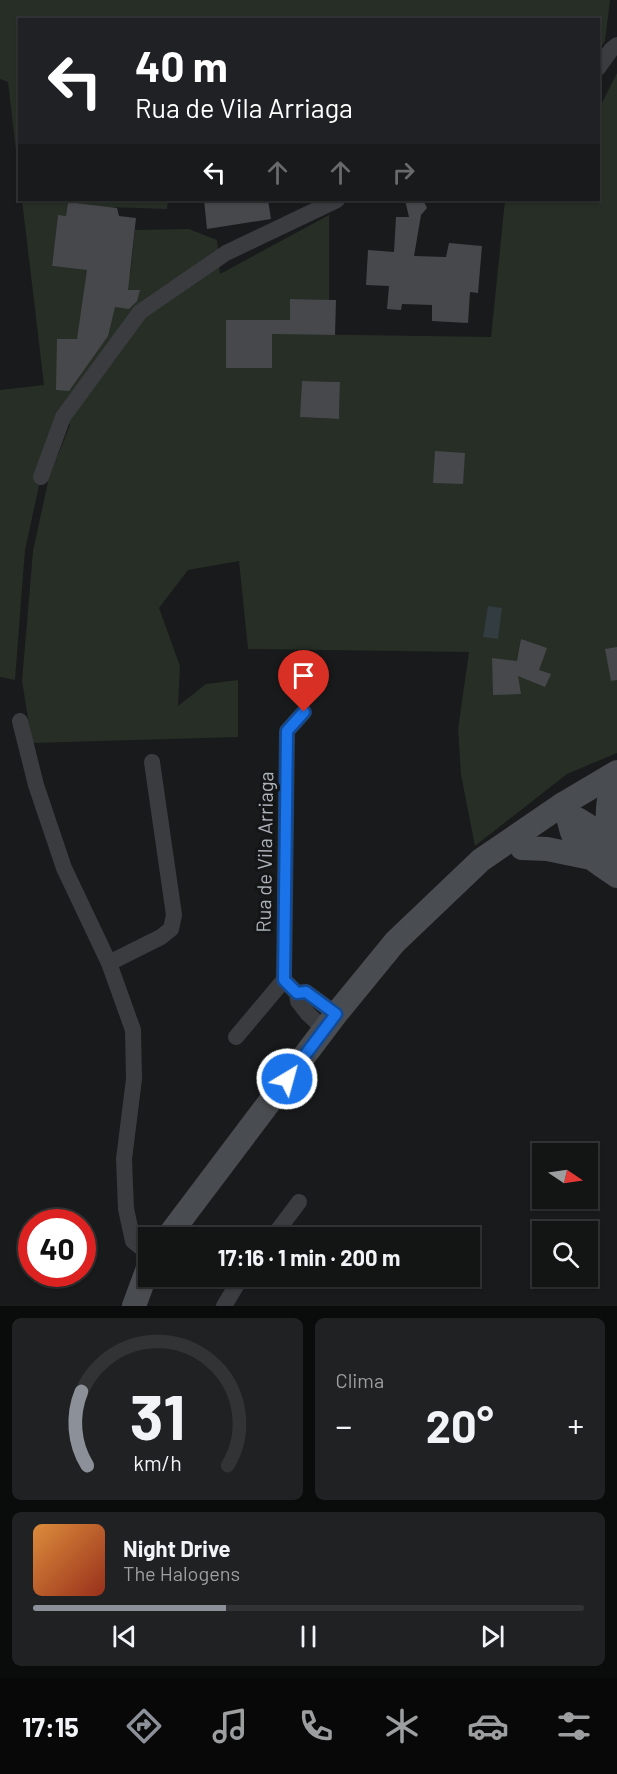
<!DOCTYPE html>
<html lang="pt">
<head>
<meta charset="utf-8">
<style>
	:root { --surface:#131414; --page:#202122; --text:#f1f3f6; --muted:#9d9ea0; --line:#323334; --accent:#8c9099 }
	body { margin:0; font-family:Barlow,sans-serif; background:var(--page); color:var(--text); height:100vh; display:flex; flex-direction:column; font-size:22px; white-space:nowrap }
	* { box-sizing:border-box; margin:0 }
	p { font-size:20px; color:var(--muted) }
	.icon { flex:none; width:33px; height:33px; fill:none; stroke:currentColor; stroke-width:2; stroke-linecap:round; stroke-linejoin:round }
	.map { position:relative; height:1306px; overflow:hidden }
	.sheet { display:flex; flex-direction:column; gap:12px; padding:12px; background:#0a0b0b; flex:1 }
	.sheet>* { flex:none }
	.top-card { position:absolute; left:18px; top:18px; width:582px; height:183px; border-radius:0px; box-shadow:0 2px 4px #0004,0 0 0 2px var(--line); background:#202124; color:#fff; overflow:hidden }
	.needle { width:39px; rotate:103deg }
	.fabs { position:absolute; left:532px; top:1143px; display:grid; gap:12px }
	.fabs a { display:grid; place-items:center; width:66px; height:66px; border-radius:0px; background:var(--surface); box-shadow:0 2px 4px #0004,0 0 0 2px var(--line); font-size:30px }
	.speed { position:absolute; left:18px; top:1209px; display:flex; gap:12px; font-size:30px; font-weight:700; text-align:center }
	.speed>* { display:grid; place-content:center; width:78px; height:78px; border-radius:50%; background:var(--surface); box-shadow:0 2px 4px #0004,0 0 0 2px var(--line); line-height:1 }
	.speed .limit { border:9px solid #d22; background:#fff; color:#111 }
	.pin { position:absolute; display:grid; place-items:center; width:51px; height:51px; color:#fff; margin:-62px -26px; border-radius:50% 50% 50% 0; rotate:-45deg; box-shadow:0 0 6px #0007 }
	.pin .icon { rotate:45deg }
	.me { position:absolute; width:66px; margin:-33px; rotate:37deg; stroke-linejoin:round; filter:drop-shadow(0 0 4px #0008) }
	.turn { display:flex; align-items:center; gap:21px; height:126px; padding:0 18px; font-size:27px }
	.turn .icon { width:78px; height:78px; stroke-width:2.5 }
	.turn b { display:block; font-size:42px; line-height:51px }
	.lanes { display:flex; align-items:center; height:57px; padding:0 18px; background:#0003; justify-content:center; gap:30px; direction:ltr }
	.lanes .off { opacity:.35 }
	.big { font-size:45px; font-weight:700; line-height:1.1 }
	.sheet .widget { flex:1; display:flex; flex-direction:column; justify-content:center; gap:9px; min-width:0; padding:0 21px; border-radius:9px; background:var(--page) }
	.sheet .dial { align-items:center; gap:0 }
	.dial svg { height:156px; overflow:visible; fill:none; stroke:var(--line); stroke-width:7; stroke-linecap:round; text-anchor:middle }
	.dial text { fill:var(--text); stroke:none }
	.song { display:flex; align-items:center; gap:18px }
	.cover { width:72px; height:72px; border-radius:9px; background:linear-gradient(135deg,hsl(30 70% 55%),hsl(10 70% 35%)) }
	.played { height:6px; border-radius:3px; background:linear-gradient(90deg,var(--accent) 35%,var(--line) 35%) }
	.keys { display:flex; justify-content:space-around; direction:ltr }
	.heat { display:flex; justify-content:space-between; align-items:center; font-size:33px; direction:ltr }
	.sheet .tiles { flex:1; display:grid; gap:12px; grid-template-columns:1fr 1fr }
	.widget:last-child { grid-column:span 2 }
	.trip { position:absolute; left:138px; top:1227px; width:342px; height:60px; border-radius:0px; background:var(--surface); box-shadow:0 2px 4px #0004,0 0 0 2px var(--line); font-weight:700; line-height:60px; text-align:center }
	.tabs { display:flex; height:96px; justify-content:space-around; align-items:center; background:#080808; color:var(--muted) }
	.tabs .icon { width:42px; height:42px }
	.tabs .on { color:var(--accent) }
	.tabs b { font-size:27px; color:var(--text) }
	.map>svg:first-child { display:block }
</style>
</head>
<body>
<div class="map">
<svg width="617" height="1306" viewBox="0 0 617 1306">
	<rect width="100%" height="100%" fill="#191a1b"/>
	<g fill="#262e26" fill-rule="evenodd">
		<polygon points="0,0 610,0 605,41 599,50 598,20 20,20 19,177 8,82 0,79"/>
		<path d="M617 73V753L567 774 475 846 461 775 458 729 469 652 248 649 239 561 188 570 159 608 180 666 178 706 206 684 238 680V737L32 743 22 681 33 551 49 477 70 425 58 408 63 417 41 477 25 550 15 680 0 677V390L44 385 22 200H168L167 209 109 207 68 202 66 216H58L52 266 130 275 135 230 189 229 217 240 220 274 329 215V300L290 299V334L491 337 505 200H598L599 109ZM302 381 340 382 339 419 301 417Z"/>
	</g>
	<polygon fill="#323c41" points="488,606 502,608 498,639 483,637"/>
	<g fill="#47484b">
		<polygon points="204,200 268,200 271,219 207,229"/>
		<polygon points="405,200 423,200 427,208 421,215 414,256 446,257 449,243 482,246 478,293 470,292 468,323 432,321 432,305 402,304 401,310 387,309 389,286 366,285 368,250 394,252 396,217 409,217"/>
		<polygon points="68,202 117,208 119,216 136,218 128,290 140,290 137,301 129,309 115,307 108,336 69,391 56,390 57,339 77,339 87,270 52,266 58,215 66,216"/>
		<polygon points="290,299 336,300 335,335 272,334 272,368 226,368 226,320 290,320"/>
		<polygon points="302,381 340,382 339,419 300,417"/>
		<polygon points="435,451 465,453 463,484 433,483"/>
		<polygon points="521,639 547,648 539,670 551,674 545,687 518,676 521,694 493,695 492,658 517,661"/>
		<polygon points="617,647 617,680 611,681 605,649"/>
	</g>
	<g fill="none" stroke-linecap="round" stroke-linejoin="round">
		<g stroke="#3b3c40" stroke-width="16">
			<polyline points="598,68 611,50 617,45"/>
			<polyline points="41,477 63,417 140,312 226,253 337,200"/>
			<polyline points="304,712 287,731 284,980 297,993 298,1001 308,1014 324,1029"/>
			<polyline points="20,721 36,785 64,868 109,963 133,1030 134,1079 124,1159 126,1209 133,1241 148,1253"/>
			<polyline points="109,963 161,937 171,929 174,915 152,762"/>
			<polyline points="297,993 306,992 336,1014"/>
			<polyline points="236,1037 284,980"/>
			<polyline points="176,1225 193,1238"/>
			<polyline points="272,1238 299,1202"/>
			<polyline points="224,1306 242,1276"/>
		</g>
		<g stroke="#494c50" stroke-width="24">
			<path d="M611 790C606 810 607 825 612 846"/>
			<path d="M563 804C568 814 569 822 572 832 579 853 600 864 617 876"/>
			<path d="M569 815C588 823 603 836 617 850"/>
			<polyline points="522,848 547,849 591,858"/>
			<polyline points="167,1238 336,1014 395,942 481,860 563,804 617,772"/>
			<polyline points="134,1306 148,1268"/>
		</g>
	</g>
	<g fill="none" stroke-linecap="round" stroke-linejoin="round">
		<defs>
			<polyline id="route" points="287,1079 336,1014 306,992 297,993 284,980 287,731 304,712"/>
		</defs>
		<use href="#route" stroke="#114b97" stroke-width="15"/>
		<use href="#route" stroke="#1a73e8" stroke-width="10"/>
	</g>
	<g text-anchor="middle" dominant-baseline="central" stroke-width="6" stroke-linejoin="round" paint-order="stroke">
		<g font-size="20" fill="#adb3ba" stroke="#141516">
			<text transform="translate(264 852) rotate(-89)">Rua de Vila Arriaga</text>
		</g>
	</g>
</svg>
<div class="fabs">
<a><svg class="needle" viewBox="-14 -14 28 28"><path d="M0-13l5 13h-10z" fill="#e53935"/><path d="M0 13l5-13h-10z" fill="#9d9ea0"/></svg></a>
<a><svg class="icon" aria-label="search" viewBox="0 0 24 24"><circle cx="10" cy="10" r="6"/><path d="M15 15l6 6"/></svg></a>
</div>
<div class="speed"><div class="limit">40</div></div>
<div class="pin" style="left:304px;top:712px;background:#d93025"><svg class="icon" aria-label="arrive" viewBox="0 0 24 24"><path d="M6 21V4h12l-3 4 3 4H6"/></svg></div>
<svg class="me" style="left:287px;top:1079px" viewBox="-20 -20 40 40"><circle r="17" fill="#1a73e8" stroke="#fff" stroke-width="3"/><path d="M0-11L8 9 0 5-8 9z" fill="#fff"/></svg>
<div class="trip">17:16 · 1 min · 200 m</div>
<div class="top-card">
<div class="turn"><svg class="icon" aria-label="left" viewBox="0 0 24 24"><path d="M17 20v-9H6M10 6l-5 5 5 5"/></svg><div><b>40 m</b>Rua de Vila Arriaga</div></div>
<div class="lanes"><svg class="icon" aria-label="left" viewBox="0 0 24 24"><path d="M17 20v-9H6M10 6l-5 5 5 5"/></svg><svg class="icon off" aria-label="ahead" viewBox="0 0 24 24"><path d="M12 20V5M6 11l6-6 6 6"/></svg><svg class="icon off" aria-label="ahead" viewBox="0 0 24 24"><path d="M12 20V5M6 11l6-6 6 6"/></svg><svg class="icon off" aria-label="right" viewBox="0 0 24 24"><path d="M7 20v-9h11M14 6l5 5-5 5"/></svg></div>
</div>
</div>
<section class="sheet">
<div class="tiles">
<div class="widget dial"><svg viewBox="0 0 100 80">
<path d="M14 69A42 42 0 1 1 86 69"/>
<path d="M14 69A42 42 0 0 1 11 31" stroke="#8c9099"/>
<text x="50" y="56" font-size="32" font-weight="700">31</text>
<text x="50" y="72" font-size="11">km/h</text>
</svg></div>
<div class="widget"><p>Clima</p>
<div class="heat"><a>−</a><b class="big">20°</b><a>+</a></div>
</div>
<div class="widget">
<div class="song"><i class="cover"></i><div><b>Night Drive</b><p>The Halogens</p></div></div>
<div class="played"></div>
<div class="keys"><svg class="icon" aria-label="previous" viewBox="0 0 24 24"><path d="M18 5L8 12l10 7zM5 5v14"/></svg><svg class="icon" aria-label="pause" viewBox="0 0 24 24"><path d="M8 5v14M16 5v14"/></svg><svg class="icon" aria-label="next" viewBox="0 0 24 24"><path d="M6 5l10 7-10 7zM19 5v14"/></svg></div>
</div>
</div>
</section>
<nav class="tabs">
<b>17:15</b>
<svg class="icon on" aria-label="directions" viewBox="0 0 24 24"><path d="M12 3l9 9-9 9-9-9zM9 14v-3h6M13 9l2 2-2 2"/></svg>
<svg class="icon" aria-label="music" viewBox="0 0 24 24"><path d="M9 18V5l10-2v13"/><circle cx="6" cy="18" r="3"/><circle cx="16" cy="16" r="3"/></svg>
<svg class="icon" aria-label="phone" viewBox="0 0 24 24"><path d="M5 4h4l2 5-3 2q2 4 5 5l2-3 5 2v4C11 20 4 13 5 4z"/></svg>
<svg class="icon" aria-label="climate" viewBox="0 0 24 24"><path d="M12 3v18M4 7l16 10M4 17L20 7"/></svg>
<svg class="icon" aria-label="car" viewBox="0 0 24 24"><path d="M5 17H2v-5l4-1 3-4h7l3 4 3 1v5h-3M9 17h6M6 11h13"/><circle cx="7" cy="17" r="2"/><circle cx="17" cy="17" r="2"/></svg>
<svg class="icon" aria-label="filters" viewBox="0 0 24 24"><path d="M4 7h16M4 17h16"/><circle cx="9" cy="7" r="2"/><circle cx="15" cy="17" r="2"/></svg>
</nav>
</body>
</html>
